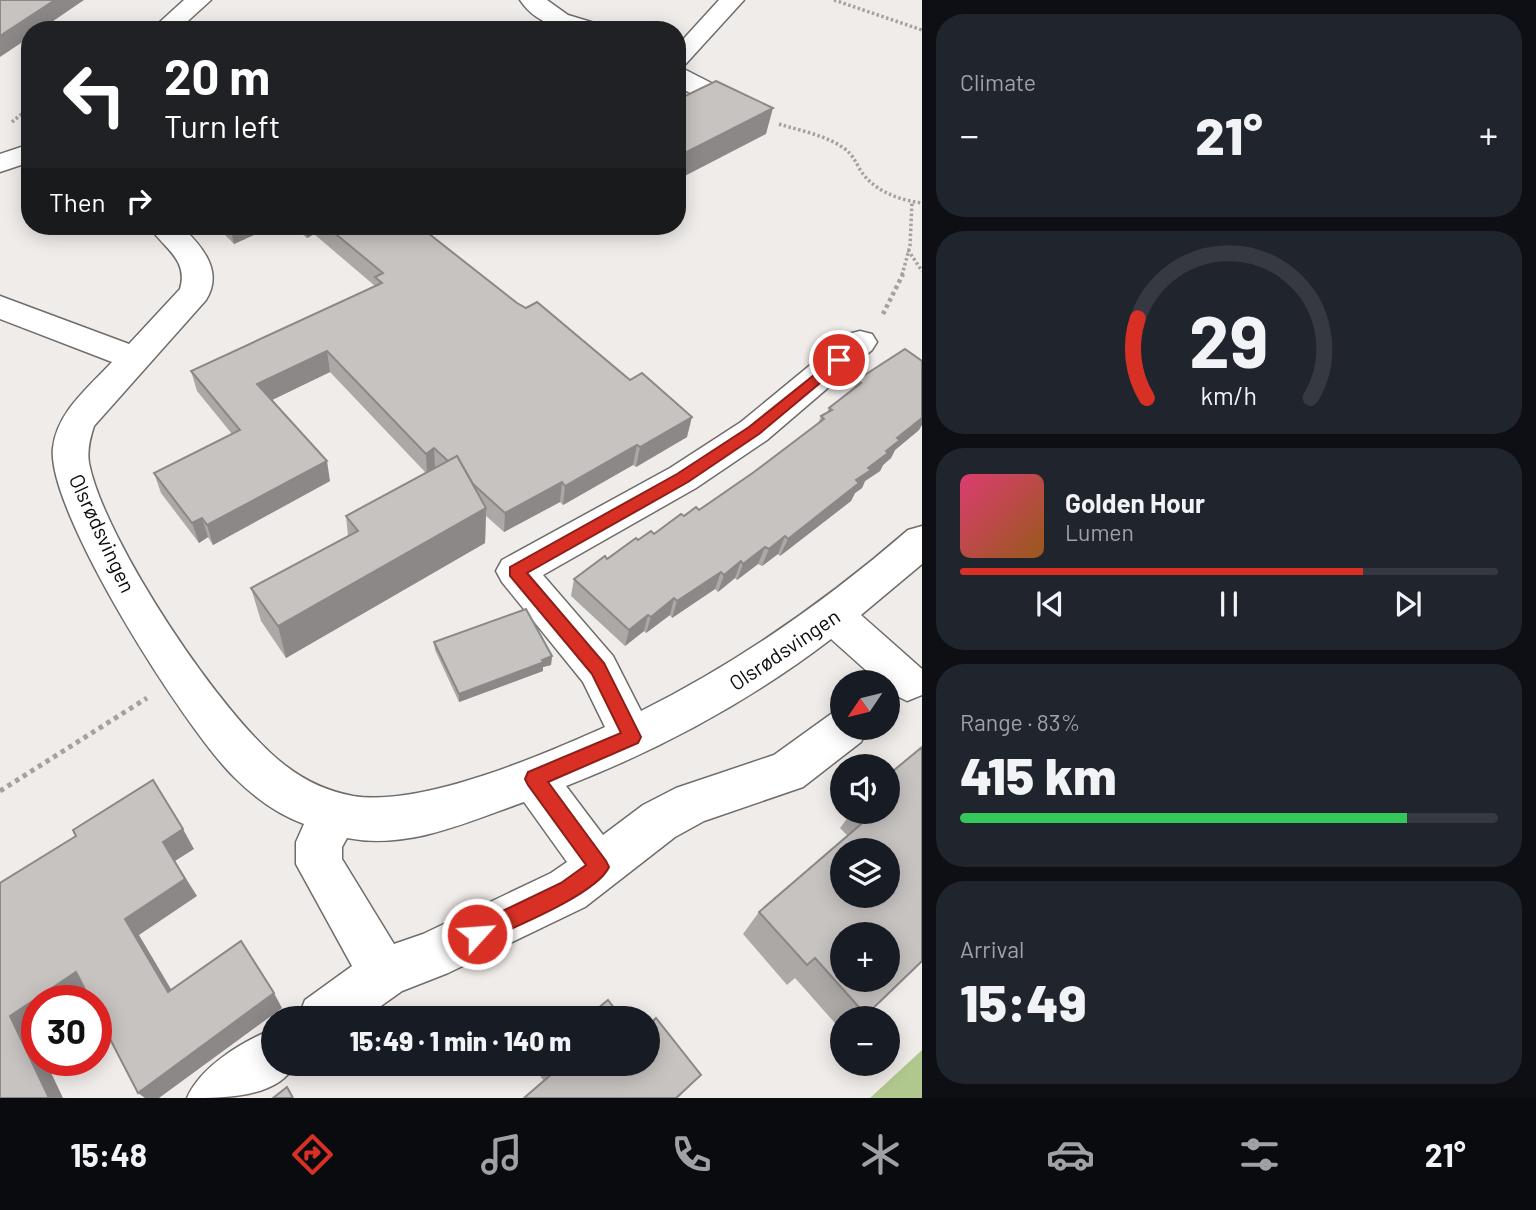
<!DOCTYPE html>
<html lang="en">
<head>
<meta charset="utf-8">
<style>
	:root { --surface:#171b24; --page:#20242c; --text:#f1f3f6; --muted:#9ea1a6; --line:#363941; --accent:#d93025 }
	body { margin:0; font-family:Barlow,sans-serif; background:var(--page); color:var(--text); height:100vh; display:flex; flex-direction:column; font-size:26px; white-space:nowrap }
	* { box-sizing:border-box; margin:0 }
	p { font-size:23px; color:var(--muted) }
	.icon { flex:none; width:38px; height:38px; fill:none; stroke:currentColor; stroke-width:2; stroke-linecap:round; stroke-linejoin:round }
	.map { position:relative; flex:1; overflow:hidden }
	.sheet { display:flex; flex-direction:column; gap:14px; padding:14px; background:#0d0f14; width:614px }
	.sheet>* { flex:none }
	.banner { position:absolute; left:21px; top:21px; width:665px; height:214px; border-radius:28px; box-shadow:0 4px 18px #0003; background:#202124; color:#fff; overflow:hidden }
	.needle { width:46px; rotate:235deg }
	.tools { position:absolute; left:830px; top:670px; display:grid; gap:14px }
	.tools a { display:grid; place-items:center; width:70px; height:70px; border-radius:50%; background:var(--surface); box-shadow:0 4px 18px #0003; font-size:35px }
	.speed { position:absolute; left:21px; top:985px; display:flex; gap:14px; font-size:35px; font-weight:700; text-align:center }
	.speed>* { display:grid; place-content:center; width:91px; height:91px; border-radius:50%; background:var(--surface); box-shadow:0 4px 18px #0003; line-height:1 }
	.speed .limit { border:10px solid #d22; background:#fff; color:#111 }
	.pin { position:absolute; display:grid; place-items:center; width:60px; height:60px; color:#fff; margin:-30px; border:4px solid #fff; border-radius:50%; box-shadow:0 2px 7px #0007 }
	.me { position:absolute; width:77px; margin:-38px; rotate:64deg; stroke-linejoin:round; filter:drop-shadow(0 0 5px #0008) }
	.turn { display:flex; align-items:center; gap:24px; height:147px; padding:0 28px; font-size:32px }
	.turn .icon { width:91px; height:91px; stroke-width:2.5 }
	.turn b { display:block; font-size:49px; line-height:60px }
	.then { display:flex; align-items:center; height:66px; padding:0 28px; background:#0003; gap:14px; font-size:26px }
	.big { font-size:52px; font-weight:800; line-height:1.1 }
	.sheet .card { flex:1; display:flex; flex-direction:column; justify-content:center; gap:10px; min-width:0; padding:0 24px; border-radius:28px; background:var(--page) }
	.sheet .dial { align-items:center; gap:0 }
	.dial svg { height:182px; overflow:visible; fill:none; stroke:var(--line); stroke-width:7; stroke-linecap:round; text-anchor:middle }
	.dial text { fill:var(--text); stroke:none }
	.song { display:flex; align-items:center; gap:21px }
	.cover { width:84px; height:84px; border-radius:10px; background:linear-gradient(135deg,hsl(340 70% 55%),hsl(30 70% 35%)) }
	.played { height:7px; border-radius:4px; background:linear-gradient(90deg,var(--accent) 75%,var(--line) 75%) }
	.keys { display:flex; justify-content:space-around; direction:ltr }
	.heat { display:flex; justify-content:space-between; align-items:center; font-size:38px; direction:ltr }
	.charge { height:10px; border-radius:5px; background:linear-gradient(90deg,#34c759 83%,var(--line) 0) }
	.trip { position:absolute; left:261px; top:1006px; width:399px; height:70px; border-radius:35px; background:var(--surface); box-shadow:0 4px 18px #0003; font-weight:800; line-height:70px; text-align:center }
	.tabs { display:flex; height:112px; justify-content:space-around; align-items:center; background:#090b0e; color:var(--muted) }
	.tabs .icon { width:49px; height:49px }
	.tabs .on { color:var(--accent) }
	.tabs b { font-size:32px; color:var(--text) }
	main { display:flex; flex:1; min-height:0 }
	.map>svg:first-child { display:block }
</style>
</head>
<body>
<main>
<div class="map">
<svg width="922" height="1098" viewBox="0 0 922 1098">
	<rect width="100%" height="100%" fill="#f0ecea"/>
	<polygon fill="#b0c78e" points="922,1050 922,1098 870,1098 921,1051"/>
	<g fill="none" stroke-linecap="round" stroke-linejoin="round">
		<defs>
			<g id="minor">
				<polygon points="184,0 211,0 178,30 151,30"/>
				<path d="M520 0H547L568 15 601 25 604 30C572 30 540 30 520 0Z"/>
				<polygon points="719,0 744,0 682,68 756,106 759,112 756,118 736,118 677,86 677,46"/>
				<polygon points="30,144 30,162 0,172 0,154"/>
				<path d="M149 226H181C202 246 224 271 206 300L94 426C90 438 87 450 89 463 104 540 223 719 286 766 307 782 327 791 353 796 422 807 540 756 605 727L583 682 502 582 496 571 502 560 670 468 741 422 848 334 860 331 872 334 877 342 872 350 767 440 696 488 543 575 613 656 641 711C739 662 826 601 908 530L922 526V564L861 615 922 669V695L907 701 887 691V682H879L831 639C750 701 661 749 566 786L603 835 643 805 676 788 774 755 831 714 842 710V728H868L861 742 803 787 704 821 675 837 585 907 448 973 402 991 364 1018H298L305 1000 352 966 296 864V842L304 824C277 814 254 797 234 777 186 730 46 511 53 448 57 412 88 388 112 362L0 319V296L129 344 180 289C189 259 163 248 149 226ZM524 802 567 862 551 873 423 934 394 944 342 859V847L347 838C409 850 467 822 524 802Z"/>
				<path d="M273 1029V1064H295C278 1098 225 1098 187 1098 201 1066 242 1042 273 1029Z"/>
			</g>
		</defs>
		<use href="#minor" stroke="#6f6c6a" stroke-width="3"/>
		<g stroke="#a4a19f" stroke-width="3.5" stroke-dasharray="2.5 2.5" stroke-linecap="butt">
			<polyline points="834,0 922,30"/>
			<polyline points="12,122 30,107"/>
			<path d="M779 124C801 131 826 135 845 149 853 155 856 163 861 171 874 191 899 200 922 203"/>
			<polyline points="908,250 922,271"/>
			<polyline points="902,275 910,246 912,202"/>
		</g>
		<polyline stroke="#a4a19f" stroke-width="4.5" stroke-dasharray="3.5 3.5" stroke-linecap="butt" points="883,314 903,274"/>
		<polyline stroke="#a4a19f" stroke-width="5" stroke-dasharray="4.5 4.5" stroke-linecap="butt" points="0,791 147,698"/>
		<use href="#minor" fill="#fff" fill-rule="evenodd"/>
	</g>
	<g fill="#aba8a6">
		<polygon points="216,226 274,226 234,244"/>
		<polygon points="293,226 419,226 687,437 636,467 633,465 563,505 560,502 504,532 486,516 485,543 286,658 261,621 251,588 348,536 346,516 426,473 330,372 271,400 330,481 213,545 208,537 199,543 161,493 154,473 232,434 197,391 191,371 375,286 314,234 307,238"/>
		<polygon points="857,380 919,430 895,450 891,458 883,465 880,471 865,481 862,488 855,493 851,501 780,556 778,554 762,566 758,564 737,580 735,578 718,592 715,589 672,618 670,615 646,633 644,631 625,646 571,596 574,579 638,540 654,534 684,516 699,510 754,472 818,424 821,416 827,413 829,408 854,388"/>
		<polygon points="434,642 552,656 551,665 543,667 543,671 459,702 435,650"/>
		<polygon points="852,812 887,812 866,1015 861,1018 842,1018 842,1031 795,978 787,985 743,934 759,912 848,836 840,828"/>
		<polygon points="540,1064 648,1064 701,1075 678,1098 524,1098 544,1081 537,1072"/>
	</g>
	<g fill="#8b8887">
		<polygon points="55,0 84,0 40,30 30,30 30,37 0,57 0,36"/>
		<polygon points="773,108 766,134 677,180 677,157"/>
		<polygon points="230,226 274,226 234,244"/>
		<polygon points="305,226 312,226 314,234 307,238"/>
		<polygon points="327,351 330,372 262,405 257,384"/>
		<polygon points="692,417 687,437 636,467 640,447"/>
		<polygon points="922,417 922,425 919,430 895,450 891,458 883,465 880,471 865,481 862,488 855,493 851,501 780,556 788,539 856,480 897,438"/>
		<polygon points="637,445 633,465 563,505 565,486"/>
		<polygon points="434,448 435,468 427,473 426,454"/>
		<polygon points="327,461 330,481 213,545 207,525"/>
		<polygon points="562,482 560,502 504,532 505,513"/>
		<polygon points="486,508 485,543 286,658 278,626"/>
		<polygon points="202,518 208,537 199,543 192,523"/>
		<polygon points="785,536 778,554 762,566 769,549"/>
		<polygon points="765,547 758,564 737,580 743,564"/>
		<polygon points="741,561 735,578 718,592 724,575"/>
		<polygon points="721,572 715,589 672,618 677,601"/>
		<polygon points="674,598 670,615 646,633 651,617"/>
		<polygon points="648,615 644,631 625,646 629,630"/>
		<polygon points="552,656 551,665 543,667 543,671 459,702 459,694"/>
		<polygon points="183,829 194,849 175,861 197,896 139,935 181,1006 168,992 125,919 163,842"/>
		<polygon points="76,972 92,987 72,1001 37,1001 37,1025 30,1029 37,1043 37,1060 45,1060 63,1098 49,1098 10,1016"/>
		<polygon points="274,993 282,1008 159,1098 145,1098 138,1093"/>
	</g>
	<g fill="#c7c3c1" stroke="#8b8887" stroke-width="2" fill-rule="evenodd">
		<polygon points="0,0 55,0 0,36"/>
		<polygon points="716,81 773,108 677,157 677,100"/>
		<polygon points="326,226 419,226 517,303 526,308 537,302 630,380 642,373 692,417 640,447 637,445 565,486 562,482 505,513 473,484 457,456 448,461 434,448 426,454 327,351 257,384 327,461 207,525 202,518 192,523 154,473 240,430 191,371 382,283 375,277 383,273"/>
		<polygon points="905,349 922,361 922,418 897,438 900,440 886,451 888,453 868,468 871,470 856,480 859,483 788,539 785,536 769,549 765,547 743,564 741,561 724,575 721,572 677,601 674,598 651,617 648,615 629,630 574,579 605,556 607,559 636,538 638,540 651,531 654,534 681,514 684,516 696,507 699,510 754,472 824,419 821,416 832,410 829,408 861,383 857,380"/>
		<polygon points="457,456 486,508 278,626 251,588 358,531 346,516"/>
		<polygon points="526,609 552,656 542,660 544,662 459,694 434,642"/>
		<path d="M922 747V961L866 1015 815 958 807 965 759 912 874 813 872 812H887V776ZM842 850H887V896H842ZM842 934H887V980H842Z"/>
		<polygon points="153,780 183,829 163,842 185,879 125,919 168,992 241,941 274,993 138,1093 96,1012 96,1001 91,1001 76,972 10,1016 49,1098 0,1098 0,883 76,836 73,830"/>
		<polygon points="608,1000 622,1018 586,1018"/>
		<polygon points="636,1014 640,1018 630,1018"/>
		<polygon points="656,1018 701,1075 676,1098 524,1098 554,1072 548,1064 648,1064 648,1026"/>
		<polygon points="287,1087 293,1098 273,1098"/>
	</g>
	<path fill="#d93025" stroke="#8d1f18" stroke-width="2" d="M839 355 844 356V363L759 434 688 482 527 573 604 663 641 737 638 743 548 782 606 861 609 867C597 894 512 928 484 941L477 944 469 941 466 934 469 927 561 883 586 865 528 785 525 779 528 772 621 733 592 674 510 576V567L677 474 749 427Z"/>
	<g text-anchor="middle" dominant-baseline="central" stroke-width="5" stroke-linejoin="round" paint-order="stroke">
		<g font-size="21" fill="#0e0d0c" stroke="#fff">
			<text transform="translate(103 533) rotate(65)">Olsrødsvingen</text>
			<text transform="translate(784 649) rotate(-34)">Olsrødsvingen</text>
		</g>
	</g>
</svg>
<div class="tools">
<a><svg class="needle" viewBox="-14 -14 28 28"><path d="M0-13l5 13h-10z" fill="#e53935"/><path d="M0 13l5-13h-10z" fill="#9ea1a6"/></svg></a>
<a><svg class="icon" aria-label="sound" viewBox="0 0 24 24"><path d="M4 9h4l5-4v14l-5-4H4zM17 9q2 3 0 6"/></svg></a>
<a><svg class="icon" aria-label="layers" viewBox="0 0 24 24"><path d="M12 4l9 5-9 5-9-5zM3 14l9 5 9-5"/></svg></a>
<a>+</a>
<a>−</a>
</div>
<div class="speed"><div class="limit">30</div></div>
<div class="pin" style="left:839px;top:360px;background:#d93025"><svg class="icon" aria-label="arrive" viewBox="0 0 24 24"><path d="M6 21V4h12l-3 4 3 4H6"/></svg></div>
<svg class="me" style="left:477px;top:934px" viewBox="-20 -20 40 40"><circle r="17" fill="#d93025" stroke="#fff" stroke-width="3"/><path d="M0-11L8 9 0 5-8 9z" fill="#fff"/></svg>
<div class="trip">15:49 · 1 min · 140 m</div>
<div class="banner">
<div class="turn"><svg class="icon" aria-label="left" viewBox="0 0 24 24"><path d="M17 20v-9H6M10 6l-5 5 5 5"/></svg><div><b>20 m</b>Turn left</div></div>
<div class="then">Then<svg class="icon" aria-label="right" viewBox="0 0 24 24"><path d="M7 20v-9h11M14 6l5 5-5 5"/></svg></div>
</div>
</div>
<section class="sheet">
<div class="card"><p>Climate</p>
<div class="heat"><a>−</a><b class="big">21°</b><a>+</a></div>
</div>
<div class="card dial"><svg viewBox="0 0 100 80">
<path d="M14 69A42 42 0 1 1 86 69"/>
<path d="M14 69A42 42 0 0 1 10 34" stroke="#d93025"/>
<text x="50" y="56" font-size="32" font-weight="700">29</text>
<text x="50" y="72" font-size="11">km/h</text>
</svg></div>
<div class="card">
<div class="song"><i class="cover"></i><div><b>Golden Hour</b><p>Lumen</p></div></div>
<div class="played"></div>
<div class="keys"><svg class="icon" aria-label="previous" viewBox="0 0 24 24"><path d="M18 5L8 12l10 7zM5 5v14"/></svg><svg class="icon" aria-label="pause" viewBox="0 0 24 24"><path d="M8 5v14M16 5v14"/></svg><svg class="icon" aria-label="next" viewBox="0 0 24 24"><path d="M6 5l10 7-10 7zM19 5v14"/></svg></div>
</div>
<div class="card"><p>Range · 83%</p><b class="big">415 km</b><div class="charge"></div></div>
<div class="card"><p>Arrival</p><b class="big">15:49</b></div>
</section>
</main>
<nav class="tabs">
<b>15:48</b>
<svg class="icon on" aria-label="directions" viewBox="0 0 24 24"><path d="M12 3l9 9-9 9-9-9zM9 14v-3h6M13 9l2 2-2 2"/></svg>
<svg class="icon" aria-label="music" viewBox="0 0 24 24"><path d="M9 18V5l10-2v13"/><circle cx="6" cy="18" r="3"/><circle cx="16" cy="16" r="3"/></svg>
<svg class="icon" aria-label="phone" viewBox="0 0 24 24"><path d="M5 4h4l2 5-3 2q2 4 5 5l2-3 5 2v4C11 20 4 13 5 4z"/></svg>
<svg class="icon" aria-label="climate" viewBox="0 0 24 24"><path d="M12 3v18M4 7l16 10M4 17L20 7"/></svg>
<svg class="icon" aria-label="car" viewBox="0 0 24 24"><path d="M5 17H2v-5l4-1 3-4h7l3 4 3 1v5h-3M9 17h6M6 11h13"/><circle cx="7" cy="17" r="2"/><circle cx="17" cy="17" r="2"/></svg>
<svg class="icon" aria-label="filters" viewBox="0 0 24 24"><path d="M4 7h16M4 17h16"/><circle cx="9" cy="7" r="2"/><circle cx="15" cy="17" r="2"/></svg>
<b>21°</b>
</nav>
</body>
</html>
